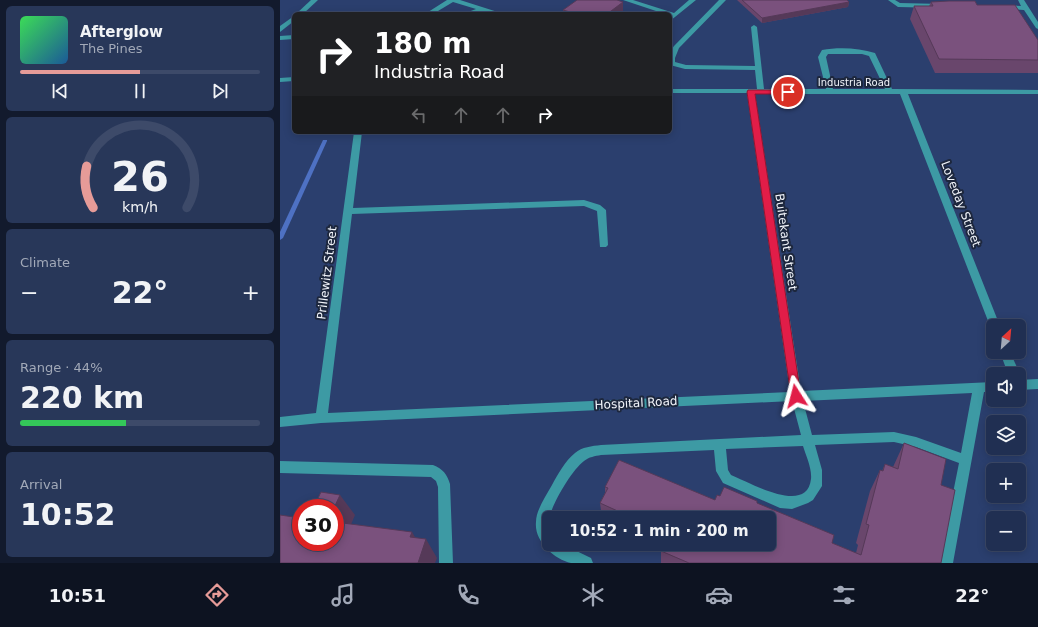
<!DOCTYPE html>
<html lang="en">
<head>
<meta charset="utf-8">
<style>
	:root { --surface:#202f52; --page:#283759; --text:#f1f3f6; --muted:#a2a9b8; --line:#3d4a69; --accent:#e69b98 }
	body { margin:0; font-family:"DejaVu Sans",sans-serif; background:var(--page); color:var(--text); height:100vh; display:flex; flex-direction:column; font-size:15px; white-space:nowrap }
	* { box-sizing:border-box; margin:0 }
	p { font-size:13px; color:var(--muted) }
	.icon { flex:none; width:22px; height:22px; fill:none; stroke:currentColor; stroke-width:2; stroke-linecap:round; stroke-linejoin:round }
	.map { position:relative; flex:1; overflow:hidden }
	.side { display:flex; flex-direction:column; gap:6px; padding:6px; background:#121a2d; width:280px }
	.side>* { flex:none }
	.guide { position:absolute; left:12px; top:12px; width:380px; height:122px; border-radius:6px; box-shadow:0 2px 10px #0003,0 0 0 1px var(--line); background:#202124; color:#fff; overflow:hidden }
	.needle { width:26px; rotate:26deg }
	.buttons { position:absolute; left:706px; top:319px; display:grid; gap:8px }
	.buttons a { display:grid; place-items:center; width:40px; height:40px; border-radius:6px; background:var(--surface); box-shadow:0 2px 10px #0003,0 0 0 1px var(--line); font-size:20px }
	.speed { position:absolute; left:12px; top:499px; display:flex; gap:8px; font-size:20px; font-weight:700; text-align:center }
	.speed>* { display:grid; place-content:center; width:52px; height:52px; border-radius:50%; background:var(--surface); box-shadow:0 2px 10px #0003,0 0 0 1px var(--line); line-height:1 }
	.speed .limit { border:6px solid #d22; background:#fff; color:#111 }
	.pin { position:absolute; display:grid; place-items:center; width:34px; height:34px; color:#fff; margin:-17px; border:2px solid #fff; border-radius:50%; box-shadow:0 1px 4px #0007 }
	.me { position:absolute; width:44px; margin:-22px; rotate:351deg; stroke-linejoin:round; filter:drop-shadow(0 0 3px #0008) }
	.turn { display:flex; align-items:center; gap:14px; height:84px; padding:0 16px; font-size:18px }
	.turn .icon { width:52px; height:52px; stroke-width:2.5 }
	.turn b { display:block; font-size:28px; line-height:34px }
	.lanes { display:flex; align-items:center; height:38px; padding:0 16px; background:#0003; justify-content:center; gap:20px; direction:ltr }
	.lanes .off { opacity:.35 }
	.big { font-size:30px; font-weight:600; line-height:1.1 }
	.side .widget { flex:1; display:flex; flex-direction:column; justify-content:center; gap:6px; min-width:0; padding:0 14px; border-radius:6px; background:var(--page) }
	.side .dial { align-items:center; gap:0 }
	.dial svg { height:104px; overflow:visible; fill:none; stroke:var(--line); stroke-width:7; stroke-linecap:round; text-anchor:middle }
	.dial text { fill:var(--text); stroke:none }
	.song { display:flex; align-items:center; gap:12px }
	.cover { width:48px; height:48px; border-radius:6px; background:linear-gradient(135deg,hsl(130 70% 55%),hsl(210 70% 35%)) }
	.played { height:4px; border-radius:2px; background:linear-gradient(90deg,var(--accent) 50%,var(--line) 50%) }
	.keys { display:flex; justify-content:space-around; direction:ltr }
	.heat { display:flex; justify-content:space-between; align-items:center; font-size:22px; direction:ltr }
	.charge { height:6px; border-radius:3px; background:linear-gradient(90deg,#34c759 44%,var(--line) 0) }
	.trip { position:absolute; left:262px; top:511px; width:234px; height:40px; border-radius:6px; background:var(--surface); box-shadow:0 2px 10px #0003,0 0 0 1px var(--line); font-weight:600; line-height:40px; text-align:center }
	.tabs { display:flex; height:64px; justify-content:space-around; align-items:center; background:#0d1321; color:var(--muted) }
	.tabs .icon { width:28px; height:28px }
	.tabs .current { color:var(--accent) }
	.tabs b { font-size:18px; color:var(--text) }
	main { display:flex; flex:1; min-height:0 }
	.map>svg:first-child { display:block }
</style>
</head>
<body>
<main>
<section class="side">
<div class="widget">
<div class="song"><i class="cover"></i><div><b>Afterglow</b><p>The Pines</p></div></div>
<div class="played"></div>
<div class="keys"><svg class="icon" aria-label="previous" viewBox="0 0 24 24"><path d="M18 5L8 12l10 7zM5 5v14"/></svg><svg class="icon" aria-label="pause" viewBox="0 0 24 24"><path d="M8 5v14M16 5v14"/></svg><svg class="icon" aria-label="next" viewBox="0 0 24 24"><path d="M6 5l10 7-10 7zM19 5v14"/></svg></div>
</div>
<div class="widget dial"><svg viewBox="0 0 100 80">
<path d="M14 69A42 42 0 1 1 86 69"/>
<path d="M14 69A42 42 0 0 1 9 37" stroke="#e69b98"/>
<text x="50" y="56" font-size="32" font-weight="700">26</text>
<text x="50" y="72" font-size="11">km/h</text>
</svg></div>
<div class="widget"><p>Climate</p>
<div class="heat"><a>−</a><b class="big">22°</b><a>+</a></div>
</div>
<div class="widget"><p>Range · 44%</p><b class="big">220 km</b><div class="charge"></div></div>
<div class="widget"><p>Arrival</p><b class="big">10:52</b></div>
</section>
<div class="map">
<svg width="758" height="563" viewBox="0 0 758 563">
	<rect width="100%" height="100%" fill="#2b3f6e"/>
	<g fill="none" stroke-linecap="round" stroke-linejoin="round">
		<polygon fill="#4e71c3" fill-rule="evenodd" points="43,140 47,140 47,141 3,238 0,240 0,232"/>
		<g fill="#3d9aa4" fill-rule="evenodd">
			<polygon points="31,0 38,0 23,14 16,14"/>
			<path d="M167 0H180L224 14C218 14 207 11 202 11 195 12 190 14 183 14L196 9 173 2 153 14H145Z"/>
			<polygon points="343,0 353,0 394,13 409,0 416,0 390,21 390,14 385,14"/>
			<path d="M439 0H446L399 48 395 58V62L406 65 475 66 471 27 474 25 477 27 484 89H546L538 57 542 50C559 47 579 48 595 53L612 89 758 90V94H628L720 326H713V329L710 326 620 94H475L521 391 713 382V392H704L673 563H659L679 463 636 447 614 442 535 445 542 470V486L533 500 528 503 512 509 500 508 443 483 436 471 434 450 321 455C315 456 309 457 304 461 291 471 272 504 269 519 268 527 269 536 269 544H282L311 558 313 563C306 563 298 563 291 563 274 559 254 541 256 522 256 510 266 496 272 485 278 474 285 461 295 453 302 447 312 446 321 445L521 435 512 401 41 423 0 427V417L36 413 74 132H82L73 208 304 200 320 205 326 210 328 245 326 247H320L317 211 304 206 72 214 48 413 510 392 467 93H390V89H477L475 70 405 69 390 65V52L394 46ZM548 54H582L589 56 605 89H553L546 57ZM692 393 681 453 636 437 614 432 532 435 523 401ZM523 446C526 456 532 468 531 479 527 516 469 482 451 475L448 470 446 449Z"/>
			<polygon points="608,0 615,0 620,3 662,4 665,6 662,8 618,7"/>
			<polygon points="738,0 744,0 758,22 758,29 756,28 744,10 724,9 721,7 724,5 741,6"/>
			<polygon points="14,16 14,21 0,32 0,26"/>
			<polygon points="14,35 14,39 0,40 0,36"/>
			<polygon points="14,77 14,81 0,82 0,78"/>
			<polygon points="720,352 730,352 740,374 739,375 728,374"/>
			<polygon points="758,379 758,389 739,390 739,380"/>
			<path d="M0 461 153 465C163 469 167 474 170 484L173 563H159L158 487 156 481 151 477 0 473Z"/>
		</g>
	</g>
	<g fill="#69466c">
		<polygon points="457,0 567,0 569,2 568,7 482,23"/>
		<polygon points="343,2 343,14 284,14 283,10"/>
		<polygon points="651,2 697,5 758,40 758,73 655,73 630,19 634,6 649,6"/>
		<polygon points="624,443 661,485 661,563 381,563 381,550 368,544 489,544 489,518 322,518 320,503 325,493 325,487 435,500 440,496 477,501 477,504 552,543 576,553 578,545 576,543 590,491 600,470 602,471 605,464 613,467"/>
	</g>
	<g fill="#553958">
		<polygon points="343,2 343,14 327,14"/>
		<polygon points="569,2 568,7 482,23 482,18"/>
		<polygon points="60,495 75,515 64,541 55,529 55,508 54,508"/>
		<polygon points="132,532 142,549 146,539 157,558 155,563 138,563 130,537"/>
	</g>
	<g fill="#7a517d" stroke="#553958">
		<polygon points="297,0 337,0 343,2 327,14 297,14 283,10"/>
		<polygon points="462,0 567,0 569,2 482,18"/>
		<polygon points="669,1 695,1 697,5 735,5 758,40 758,60 659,59 634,6 653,6 651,2"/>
		<polygon points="624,443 666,459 661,485 675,490 661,563 409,563 381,551 384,544 489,544 489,518 353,518 320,503 328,488 325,487 339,460 435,500 437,495 440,496 444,487 477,501 477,503 554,535 552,543 581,555 589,525 586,524 600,470 603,471 605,464 618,469"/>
		<polygon points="41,492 60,495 54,508 33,508"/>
		<polygon points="0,515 21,518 21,542 55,542 55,522 132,532 130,537 146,539 138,563 0,563"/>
	</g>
	<polygon fill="#e11d48" stroke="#92132f" points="468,90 508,90 512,92 508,94 475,94 521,396 520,399 516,400 513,399 511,396 467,92"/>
	<g text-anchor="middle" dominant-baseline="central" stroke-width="4" stroke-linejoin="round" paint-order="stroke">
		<g font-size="10" fill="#f2f5fb" stroke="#1d273d">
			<text x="574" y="82">Industria Road</text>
		</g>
		<g font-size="12" fill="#f2f5fb" stroke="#1d273d">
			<text transform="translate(681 204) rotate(69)">Loveday Street</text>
			<text transform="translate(506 242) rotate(82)">Buitekant Street</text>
			<text transform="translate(47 273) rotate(-83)">Prillewitz Street</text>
			<text transform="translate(356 403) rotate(-3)">Hospital Road</text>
		</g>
	</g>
</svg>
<div class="buttons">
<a><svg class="needle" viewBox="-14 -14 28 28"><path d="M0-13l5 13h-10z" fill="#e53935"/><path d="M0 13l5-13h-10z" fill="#a2a9b8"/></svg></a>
<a><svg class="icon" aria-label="sound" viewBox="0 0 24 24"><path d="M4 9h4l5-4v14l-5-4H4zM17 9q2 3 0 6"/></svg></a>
<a><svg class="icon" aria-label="layers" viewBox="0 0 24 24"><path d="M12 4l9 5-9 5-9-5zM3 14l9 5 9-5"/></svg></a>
<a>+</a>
<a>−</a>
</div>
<div class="speed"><div class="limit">30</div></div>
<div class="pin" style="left:508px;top:92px;background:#d93025"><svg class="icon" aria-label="arrive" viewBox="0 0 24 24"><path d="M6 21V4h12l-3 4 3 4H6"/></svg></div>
<svg class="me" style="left:516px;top:396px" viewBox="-20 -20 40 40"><path d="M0-17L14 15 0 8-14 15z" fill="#e11d48" stroke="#fff" stroke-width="4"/></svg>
<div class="trip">10:52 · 1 min · 200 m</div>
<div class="guide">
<div class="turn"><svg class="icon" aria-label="right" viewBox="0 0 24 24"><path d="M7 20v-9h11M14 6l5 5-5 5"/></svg><div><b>180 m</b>Industria Road</div></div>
<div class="lanes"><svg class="icon off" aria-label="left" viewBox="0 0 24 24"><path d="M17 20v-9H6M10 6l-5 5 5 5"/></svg><svg class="icon off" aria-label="ahead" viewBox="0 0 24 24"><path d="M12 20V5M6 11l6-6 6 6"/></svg><svg class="icon off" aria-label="ahead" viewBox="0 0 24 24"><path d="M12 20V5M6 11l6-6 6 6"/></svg><svg class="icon" aria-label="right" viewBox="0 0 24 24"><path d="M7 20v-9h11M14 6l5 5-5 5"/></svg></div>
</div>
</div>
</main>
<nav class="tabs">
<b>10:51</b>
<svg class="icon current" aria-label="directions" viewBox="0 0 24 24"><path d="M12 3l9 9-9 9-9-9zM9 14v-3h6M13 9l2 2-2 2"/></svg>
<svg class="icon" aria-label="music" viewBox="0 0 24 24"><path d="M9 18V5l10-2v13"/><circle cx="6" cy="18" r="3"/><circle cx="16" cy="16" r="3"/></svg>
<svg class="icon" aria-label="phone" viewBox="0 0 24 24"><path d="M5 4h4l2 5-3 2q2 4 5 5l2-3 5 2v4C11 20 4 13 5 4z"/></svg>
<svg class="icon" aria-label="climate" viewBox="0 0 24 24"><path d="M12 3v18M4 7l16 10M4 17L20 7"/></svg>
<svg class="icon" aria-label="car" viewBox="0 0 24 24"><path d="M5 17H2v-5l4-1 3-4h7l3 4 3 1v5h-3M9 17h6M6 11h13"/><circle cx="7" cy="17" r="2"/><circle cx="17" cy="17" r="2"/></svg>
<svg class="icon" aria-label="filters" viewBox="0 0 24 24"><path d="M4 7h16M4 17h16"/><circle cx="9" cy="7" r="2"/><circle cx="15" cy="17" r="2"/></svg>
<b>22°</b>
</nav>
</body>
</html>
